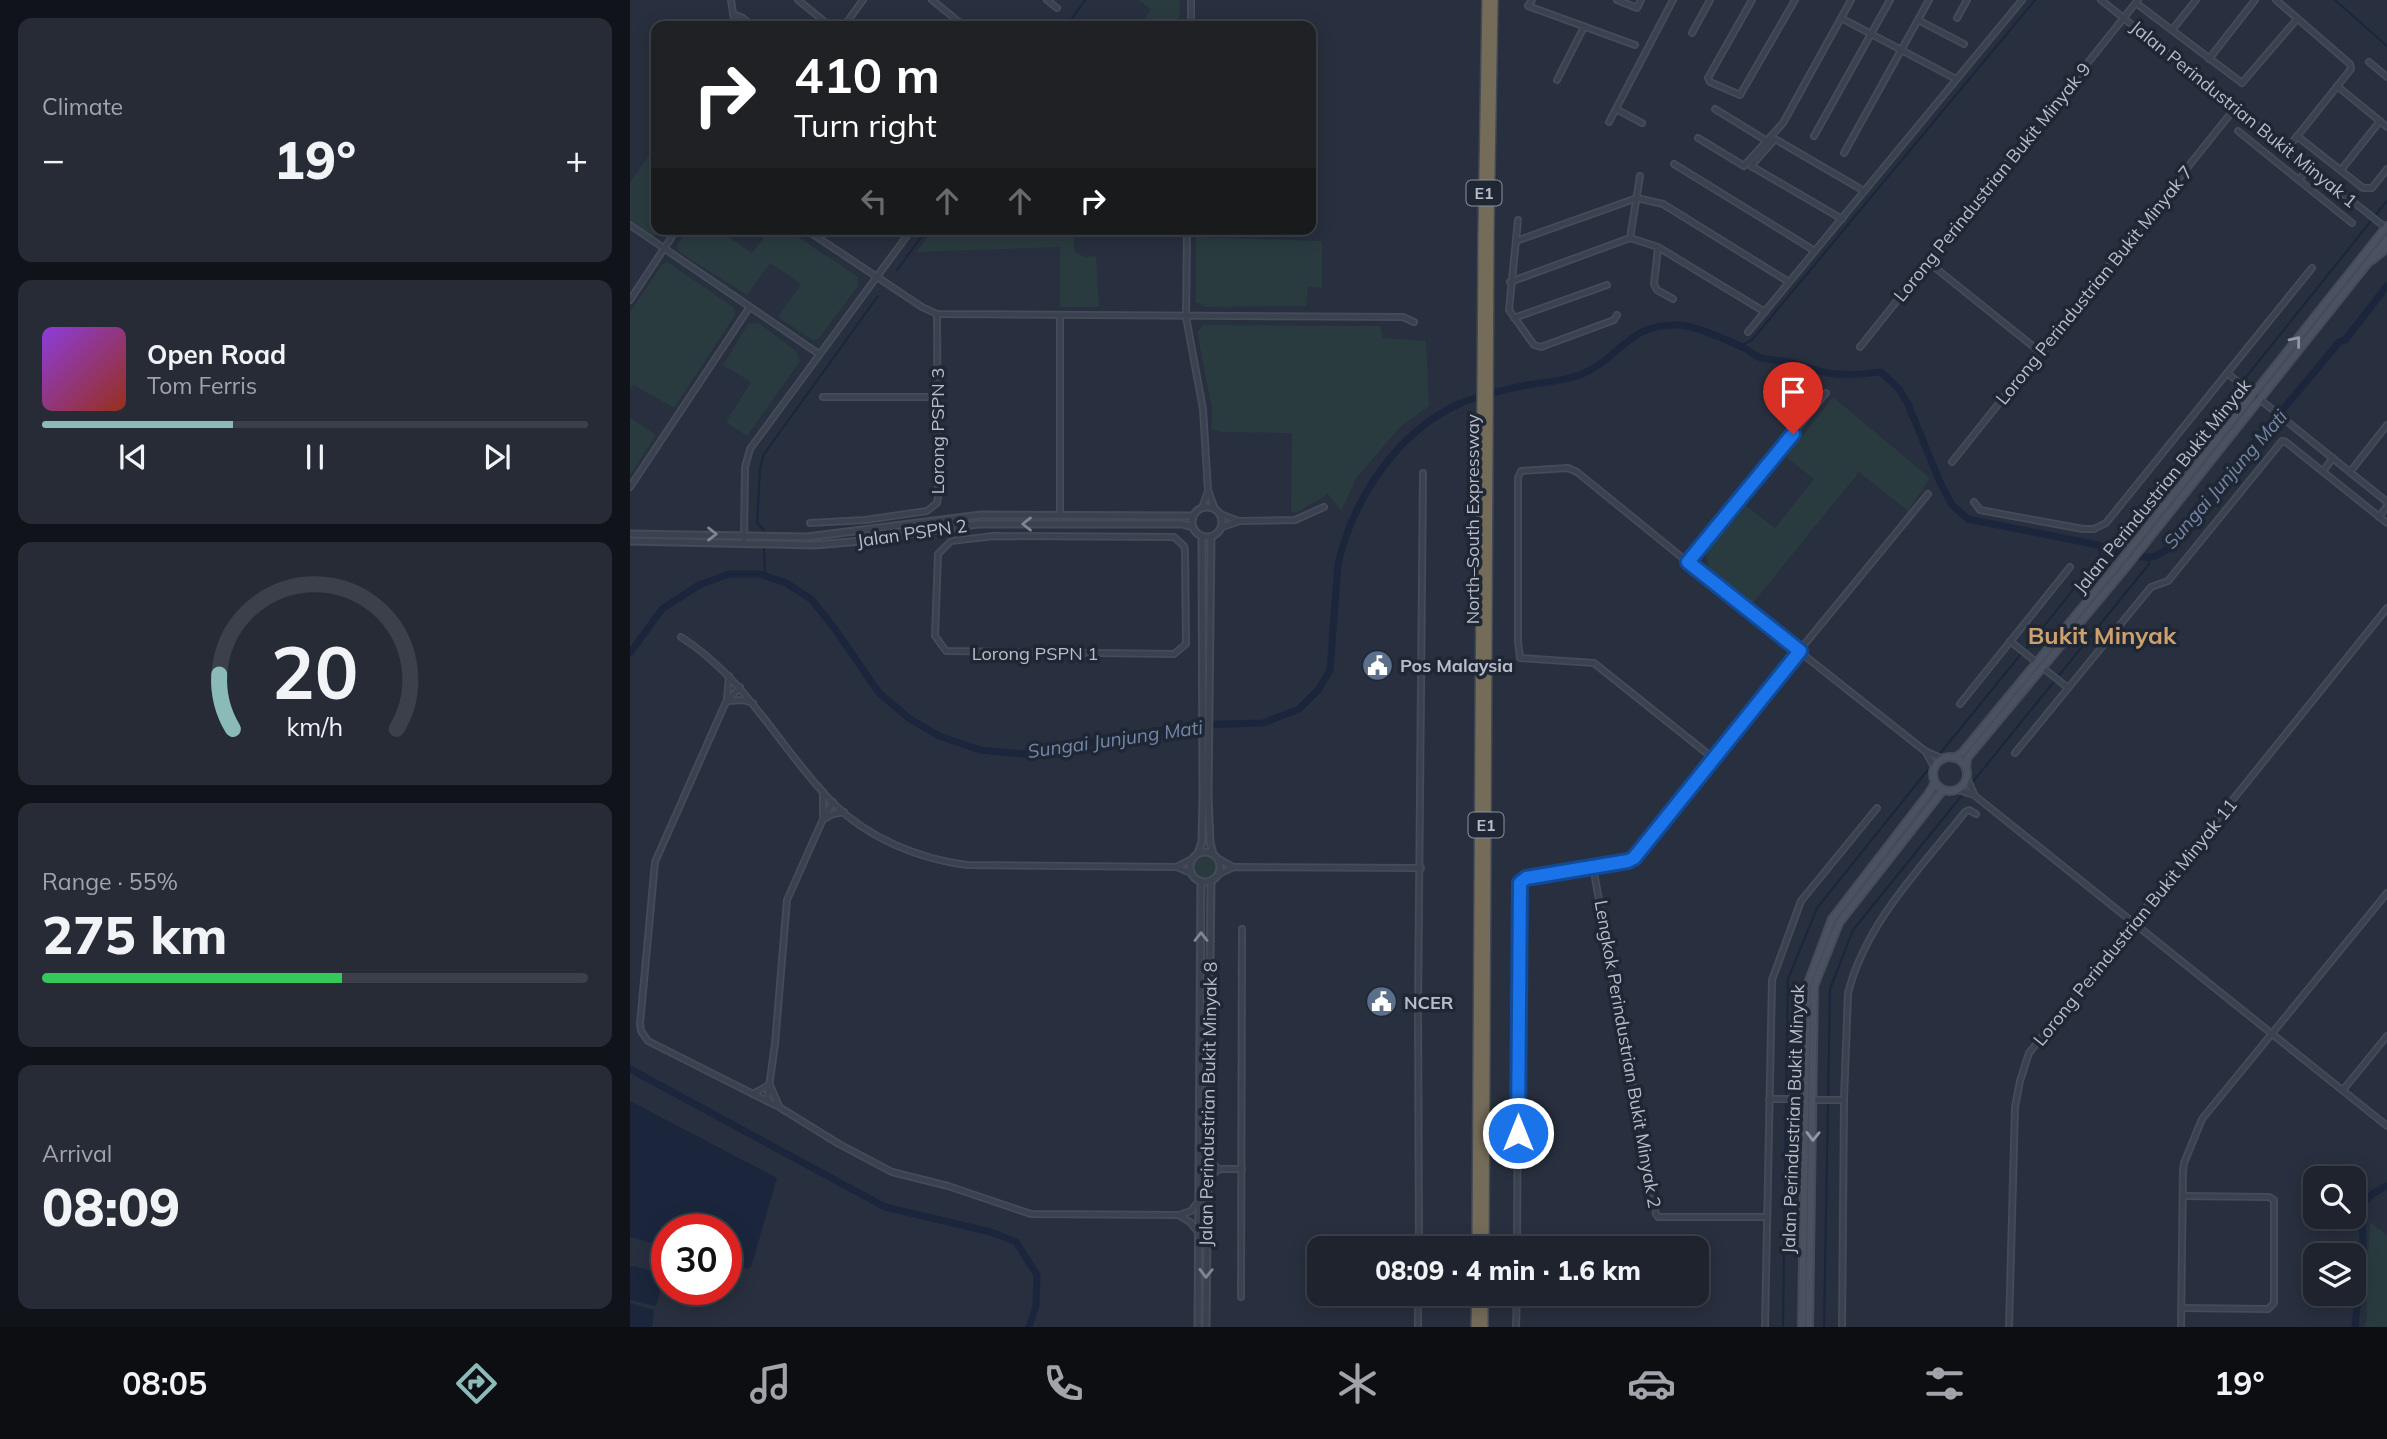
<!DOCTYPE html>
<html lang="en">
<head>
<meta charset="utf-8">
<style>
	:root { --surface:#1e232e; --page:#262b36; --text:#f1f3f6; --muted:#a1a4aa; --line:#3c404a; --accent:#8bbbb9 }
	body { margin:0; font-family:Mulish,sans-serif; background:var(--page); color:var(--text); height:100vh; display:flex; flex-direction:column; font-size:26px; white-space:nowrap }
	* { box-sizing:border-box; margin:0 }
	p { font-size:23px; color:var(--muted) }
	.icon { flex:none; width:38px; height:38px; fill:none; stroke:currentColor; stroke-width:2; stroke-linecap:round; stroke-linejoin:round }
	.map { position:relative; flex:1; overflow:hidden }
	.details { display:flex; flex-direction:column; gap:18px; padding:18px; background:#101319; width:630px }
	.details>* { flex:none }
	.hud { position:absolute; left:21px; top:21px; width:665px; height:214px; border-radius:14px; box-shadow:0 4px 18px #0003,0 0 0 2px var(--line); background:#202124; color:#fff; overflow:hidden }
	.fabs { position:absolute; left:1673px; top:1166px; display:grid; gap:14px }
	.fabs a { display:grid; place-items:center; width:63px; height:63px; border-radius:14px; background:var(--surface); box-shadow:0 4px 18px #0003,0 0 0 2px var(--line); font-size:35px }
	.speed { position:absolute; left:21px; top:1214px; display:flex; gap:14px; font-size:35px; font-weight:700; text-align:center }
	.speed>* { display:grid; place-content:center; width:91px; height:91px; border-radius:50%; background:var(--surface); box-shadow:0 4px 18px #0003,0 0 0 2px var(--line); line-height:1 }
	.speed .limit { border:10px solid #d22; background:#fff; color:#111 }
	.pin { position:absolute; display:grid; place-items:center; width:60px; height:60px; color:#fff; margin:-72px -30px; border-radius:50% 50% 50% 0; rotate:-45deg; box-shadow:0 0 7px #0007 }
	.pin .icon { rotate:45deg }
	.me { position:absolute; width:77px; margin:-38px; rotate:0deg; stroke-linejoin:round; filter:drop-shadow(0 0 5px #0008) }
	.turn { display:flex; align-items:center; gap:24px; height:147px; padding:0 28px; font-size:32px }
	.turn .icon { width:91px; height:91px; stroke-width:2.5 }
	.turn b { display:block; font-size:49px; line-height:60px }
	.lanes { display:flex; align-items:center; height:66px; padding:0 28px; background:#0003; justify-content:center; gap:35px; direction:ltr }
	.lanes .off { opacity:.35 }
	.big { font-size:52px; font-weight:800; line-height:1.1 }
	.details .widget { flex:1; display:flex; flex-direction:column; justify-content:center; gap:10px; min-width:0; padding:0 24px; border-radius:14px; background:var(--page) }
	.details .dial { align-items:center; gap:0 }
	.dial svg { height:182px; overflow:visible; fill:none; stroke:var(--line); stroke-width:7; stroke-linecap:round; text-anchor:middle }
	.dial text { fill:var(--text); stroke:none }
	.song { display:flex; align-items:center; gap:21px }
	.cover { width:84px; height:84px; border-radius:10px; background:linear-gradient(135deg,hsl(270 70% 55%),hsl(10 70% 35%)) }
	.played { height:7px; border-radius:4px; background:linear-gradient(90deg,var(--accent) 35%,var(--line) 35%) }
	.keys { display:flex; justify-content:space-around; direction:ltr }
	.heat { display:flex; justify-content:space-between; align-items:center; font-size:38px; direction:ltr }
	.charge { height:10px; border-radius:5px; background:linear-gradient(90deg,#34c759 55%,var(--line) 0) }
	.trip { position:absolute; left:677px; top:1236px; width:402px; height:70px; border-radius:14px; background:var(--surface); box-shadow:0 4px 18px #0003,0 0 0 2px var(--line); font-weight:800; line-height:70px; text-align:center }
	.tab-bar { display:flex; height:112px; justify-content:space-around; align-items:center; background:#0c0e12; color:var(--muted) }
	.tab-bar .icon { width:49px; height:49px }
	.tab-bar .active { color:var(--accent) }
	.tab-bar b { font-size:32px; color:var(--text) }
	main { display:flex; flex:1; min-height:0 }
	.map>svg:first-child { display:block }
</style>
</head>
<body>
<main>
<section class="details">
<div class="widget"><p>Climate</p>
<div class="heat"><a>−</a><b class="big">19°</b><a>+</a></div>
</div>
<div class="widget">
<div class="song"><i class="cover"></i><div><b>Open Road</b><p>Tom Ferris</p></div></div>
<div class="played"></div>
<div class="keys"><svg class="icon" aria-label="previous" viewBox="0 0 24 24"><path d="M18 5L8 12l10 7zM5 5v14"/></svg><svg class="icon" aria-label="pause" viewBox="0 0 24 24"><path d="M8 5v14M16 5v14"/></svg><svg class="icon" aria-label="next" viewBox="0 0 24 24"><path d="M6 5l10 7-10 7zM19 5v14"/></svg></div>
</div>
<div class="widget dial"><svg viewBox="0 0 100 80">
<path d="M14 69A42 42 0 1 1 86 69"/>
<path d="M14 69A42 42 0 0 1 8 45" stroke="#8bbbb9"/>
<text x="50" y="56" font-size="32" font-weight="700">20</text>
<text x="50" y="72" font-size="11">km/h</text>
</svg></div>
<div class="widget"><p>Range · 55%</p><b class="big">275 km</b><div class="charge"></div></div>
<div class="widget"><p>Arrival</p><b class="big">08:09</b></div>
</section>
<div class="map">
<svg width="1757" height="1327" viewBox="0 0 1757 1327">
	<rect width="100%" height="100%" fill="#282f3e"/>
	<g fill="#2a3b3f">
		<polygon points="508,0 550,0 549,26 509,26 521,9"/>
		<polygon points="26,145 26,229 34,229 31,234 23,236 0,220 0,183"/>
		<polygon points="58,229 88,229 122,253 140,229 156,229 228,277 228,286 189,338 184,341 148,317 171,284 140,263 117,295 49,252 47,245"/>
		<polygon points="304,229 444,229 444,251 455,257 466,256 469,307 430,307 430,247 286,252"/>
		<polygon points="566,237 692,241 692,288 678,286 676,306 576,307 566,302"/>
		<polygon points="37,262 103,307 105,315 44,408 4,385 0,389 0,312 32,265"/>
		<polygon points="129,323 167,352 170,361 117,436 96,422 121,382 93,365 118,324"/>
		<polygon points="573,325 750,326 753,338 796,341 799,406 771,426 727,477 711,511 698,494 666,513 661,512 662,433 590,432 582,429 582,409 567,332"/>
		<polygon points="1203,397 1300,478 1278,511 1229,472 1123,603 1079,569 1076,554 1116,506 1145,528 1184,479 1156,457"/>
		<polygon points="0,418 26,435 0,475"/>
		<circle cx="575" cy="867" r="13"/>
		<polygon points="1740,1222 1757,1235 1757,1327 1734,1327 1737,1317 1736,1285"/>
	</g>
	<g fill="#1b263c">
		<polygon points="0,1101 147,1178 121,1267 118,1269 96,1263 96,1230 37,1230 37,1247 0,1237"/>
		<polygon points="4,1266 35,1275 26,1306 0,1300 0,1267"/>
		<polygon points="0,1303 24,1310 22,1327 0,1327"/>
	</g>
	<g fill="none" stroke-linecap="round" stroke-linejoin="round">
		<g stroke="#1b263c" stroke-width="2">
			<polyline points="1705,0 1757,46"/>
			<polyline points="437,26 455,0"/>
			<polyline points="267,270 297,229"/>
			<polyline points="1111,346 1122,340 1405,0"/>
			<polyline points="134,530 127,523 130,468 134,454 248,296"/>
			<polyline points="1479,548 1757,201"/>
			<polyline points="134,549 135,576"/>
			<polyline points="1395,650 1470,556 1468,545"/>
			<polyline points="1304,761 1391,654"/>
			<polyline points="1156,1096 1158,979 1187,908 1301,766"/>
			<polyline points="1153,1327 1156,1102"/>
			<polyline points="1194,1327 1200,989 1223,930 1519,564 1519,557"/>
		</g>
		<g stroke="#1b263c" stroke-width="7">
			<path d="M0 653 32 609 69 585 99 574H130L156 583 181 599 205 629 249 693 280 719 309 736 350 750 393 754 562 725 633 723 669 709 689 689 700 670 708 564C723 499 767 432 829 404 844 397 863 393 879 389 903 382 930 383 952 374 992 357 996 324 1048 325 1063 325 1098 340 1112 347 1119 350 1125 356 1131 358 1139 360 1149 360 1157 362 1171 365 1184 370 1198 373 1216 376 1233 374 1251 372L1269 389 1278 404 1309 480 1322 505 1338 519 1468 545C1482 549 1512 561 1525 556 1553 545 1580 497 1599 473 1635 429 1673 387 1709 342L1715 340 1757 286"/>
			<polyline points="0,1069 255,1207 361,1232 386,1242 407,1275 406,1306 399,1327"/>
			<polyline points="1725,1327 1733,1249 1732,1205 1742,1194 1757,1186"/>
		</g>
		<defs>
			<g id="minor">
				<polyline points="101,0 105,26"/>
				<polyline points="168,0 200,26"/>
				<polyline points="302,0 334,26"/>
				<polyline points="417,0 427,8"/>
				<polyline points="561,0 561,26"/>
				<polyline points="902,0 898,6 1005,45"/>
				<polyline points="987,0 1007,8 1011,0"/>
				<polyline points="1122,0 1078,78 1080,82 1110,95 1165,0"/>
				<polyline points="1471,0 1756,228"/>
				<polyline points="1646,0 1720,64 1721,69 1657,149"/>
				<polyline points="1506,3 1612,83 1667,19"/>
				<polyline points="103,14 113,18 123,26"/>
				<polyline points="1211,18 1326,79"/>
				<polyline points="1327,18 1337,0"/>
				<polyline points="1288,20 1334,44"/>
				<polyline points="214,26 233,0"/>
				<polyline points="1542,30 1566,0"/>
				<polyline points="1062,33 1080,0"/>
				<polyline points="1579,59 1625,0"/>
				<polyline points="1739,62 1757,77"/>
				<polyline points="927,80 954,27"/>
				<polyline points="1707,86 1757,127"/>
				<polyline points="986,109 1012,123"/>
				<polyline points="1085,109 1137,141"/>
				<polyline points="979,122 1043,0"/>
				<polyline points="1608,131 1722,223"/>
				<polyline points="1184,136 1260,0"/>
				<polyline points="1667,136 1733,188 1742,188 1757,169"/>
				<polyline points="1068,138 1114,166 1153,123 1221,0"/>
				<polyline points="1214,153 1299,0"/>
				<polyline points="1044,164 1185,251"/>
				<polyline points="1711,170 1750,121"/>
				<polyline points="1669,180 1679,167"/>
				<polyline points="1212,219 1121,166 1145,139 1234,191"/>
				<polyline points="888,220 879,310 904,345 911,347 984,320 987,315"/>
				<polyline points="0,225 189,354"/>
				<polyline points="175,229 292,307 307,314 773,317 784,322"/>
				<polyline points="557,229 556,317 573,409 578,490 585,509"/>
				<polyline points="1000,238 1010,176"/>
				<polyline points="886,241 1007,198 1033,204 1159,282"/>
				<polyline points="1028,248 1024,284 1027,290 1043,299"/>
				<polyline points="1298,262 1410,352"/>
				<polyline points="880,282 1000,238 1028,247 1135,312"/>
				<polyline points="0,300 47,229"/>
				<polyline points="884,318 977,285"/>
				<polyline points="1118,332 1392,0"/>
				<polyline points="1230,347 1508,0"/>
				<polyline points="1597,373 1757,502"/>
				<polyline points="193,397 307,397"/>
				<polyline points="1322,462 1605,108"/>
				<polyline points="1693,471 1703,458"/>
				<polyline points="1720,472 1757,425"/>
				<polyline points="0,487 119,308"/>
				<polyline points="1344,502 1350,510 1453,529 1464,529 1476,523 1682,268"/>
				<polyline points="572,508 578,491"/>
				<polyline points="590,514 609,521"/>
				<polyline points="430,515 430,315"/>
				<polyline points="1749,517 1757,506"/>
				<polyline points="180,523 235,520 297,511 307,503 308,497 307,314"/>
				<polyline points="592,527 610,521 665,520 694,507"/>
				<polygon points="364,536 544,537 554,546 555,550 556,644 544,654 316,651 305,636 308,554 321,541"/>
				<polyline points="114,543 115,467 120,449 282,229"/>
				<polyline points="1057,562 1196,393"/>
				<path d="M51 637C117 679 150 749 203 803 238 838 289 859 337 865L547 867 561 873"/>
				<polyline points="1380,641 1406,662"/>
				<polyline points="1412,667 1438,688"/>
				<polyline points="110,687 95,704 25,862 10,1024 11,1031 18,1041 149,1107 209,1144 262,1172 318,1186 401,1214 549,1215 561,1211 568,1202"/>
				<polyline points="97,699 99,676"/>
				<polyline points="98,701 113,700 123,703"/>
				<polyline points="1330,704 1440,567"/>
				<polyline points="1296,752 1304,767"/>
				<polyline points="1385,753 1521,587 1538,581 1652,441 1656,442 1757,523"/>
				<polyline points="1083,758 964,663 890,658 888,641 888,478 891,471 938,468 947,472 1108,603 1295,751 1313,759"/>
				<polyline points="1337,778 1344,794"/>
				<polyline points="1328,790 1344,795 1757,1126"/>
				<polyline points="193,815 193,792"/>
				<polyline points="194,819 203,814 214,812"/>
				<polyline points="589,859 603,867"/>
				<polyline points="548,866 562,859"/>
				<polyline points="963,867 1026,1214 1028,1217 1137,1217"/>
				<polyline points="589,874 604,867 791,868"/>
				<polyline points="140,1085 149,1106"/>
				<polyline points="1713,1090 1757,1036"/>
				<polyline points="123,1094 139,1085"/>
				<polyline points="1139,1099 1175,1099"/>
				<polyline points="1184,1100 1214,1100"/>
				<polyline points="137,1101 145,1044 157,900 193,819 203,802"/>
				<polyline points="578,1160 589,1169 612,1169"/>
				<polyline points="578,1180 589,1169"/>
				<polyline points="550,1216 560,1222 568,1232"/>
				<polyline points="789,1248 788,1007 793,473"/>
				<polyline points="887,1248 889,886 896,878 997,861 1007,855 1169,651 1298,494"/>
				<polyline points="611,1297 612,929"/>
				<polyline points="1552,1308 1638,1309 1644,1303 1644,1200 1639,1197 1554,1196"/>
				<polyline points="788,1327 788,1293"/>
				<polyline points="886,1327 887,1293"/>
				<polyline points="1135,1327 1142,980 1171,901 1247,808"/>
				<path d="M1212 1327 1214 1100 1218 993C1236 922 1291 868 1335 812L1339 810 1346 814"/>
				<polyline points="1379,1327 1385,1107 1390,1081 1399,1053 1757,608"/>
				<polyline points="1551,1327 1553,1171 1554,1163 1572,1119 1757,893"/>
			</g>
			<g id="tertiary">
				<circle cx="577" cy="522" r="15"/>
				<polyline points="0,534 177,537 351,515 563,516"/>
				<polyline points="581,537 578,795 580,842 583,854"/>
				<polyline points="0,541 184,545 232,541 348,524 552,524 563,527"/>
				<circle cx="575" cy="867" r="15"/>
				<polyline points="568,853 572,842 573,796 572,536"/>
				<polyline points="568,1327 571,881"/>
				<polyline points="576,1327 581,881"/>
			</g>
			<g id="secondary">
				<polyline points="1742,260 1757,248"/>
				<circle cx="1320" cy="774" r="17"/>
				<polyline points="1324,758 1332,753 1489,563 1757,226"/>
				<polyline points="1336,768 1337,758 1497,566 1757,239"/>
				<polyline points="1172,1327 1177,986 1202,919 1299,793 1305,783"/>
				<polyline points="1179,1327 1184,986 1209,923 1313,790"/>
			</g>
			<g id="motorway">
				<polyline points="847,1248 853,237 857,0"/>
				<polyline points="854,1248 859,228 863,0"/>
				<polyline points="846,1327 847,1293"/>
				<polyline points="853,1327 853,1293"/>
			</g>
		</defs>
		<use href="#minor" stroke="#454b58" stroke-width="8"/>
		<use href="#tertiary" stroke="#454b58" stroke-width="9"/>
		<use href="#secondary" stroke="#454b58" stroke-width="10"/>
		<use href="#motorway" stroke="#434a56" stroke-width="12"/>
		<use href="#minor" stroke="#3b424f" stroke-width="4.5"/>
		<use href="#tertiary" stroke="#3b424f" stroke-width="5"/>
		<use href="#secondary" stroke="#4a5161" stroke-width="6"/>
		<use href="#motorway" stroke="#746c59" stroke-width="9"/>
	</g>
	<defs><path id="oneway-chevron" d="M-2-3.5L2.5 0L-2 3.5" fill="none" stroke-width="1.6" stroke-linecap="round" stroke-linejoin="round" transform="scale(1.75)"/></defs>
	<g stroke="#9297a5">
		<use href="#oneway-chevron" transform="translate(1666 341) rotate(-51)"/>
		<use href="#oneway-chevron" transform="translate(1183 1136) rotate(91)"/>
	</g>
	<g stroke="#808692">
		<use href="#oneway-chevron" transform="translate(397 524) rotate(-180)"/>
		<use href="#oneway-chevron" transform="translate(82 534)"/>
		<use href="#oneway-chevron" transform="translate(571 937) rotate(-90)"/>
		<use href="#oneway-chevron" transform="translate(576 1273) rotate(91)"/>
	</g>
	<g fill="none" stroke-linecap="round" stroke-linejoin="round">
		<defs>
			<polyline id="route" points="888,1133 890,883 896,878 998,861 1004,858 1170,651 1058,562 1163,434"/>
		</defs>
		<use href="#route" stroke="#114b97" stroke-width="18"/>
		<use href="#route" stroke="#1a73e8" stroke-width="12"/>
	</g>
	<defs>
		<symbol id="civic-disc" viewBox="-11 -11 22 22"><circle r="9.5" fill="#5c6f8a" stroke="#202734"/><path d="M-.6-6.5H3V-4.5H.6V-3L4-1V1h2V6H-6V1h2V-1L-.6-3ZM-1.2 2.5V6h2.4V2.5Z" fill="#fff"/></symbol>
	</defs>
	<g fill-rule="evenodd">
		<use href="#civic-disc" x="730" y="648" width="35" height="35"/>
		<use href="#civic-disc" x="734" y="984" width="35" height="35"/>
	</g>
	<g text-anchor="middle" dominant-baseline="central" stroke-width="7" stroke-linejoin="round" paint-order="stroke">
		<g fill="#202734" stroke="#8a909c" stroke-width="2">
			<rect x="836.5" y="180.5" width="35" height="25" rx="5"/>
			<rect x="838.5" y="812.5" width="35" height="25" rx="5"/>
		</g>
		<g font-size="16" font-weight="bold" fill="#b8bdc9">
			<text x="854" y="193">E1</text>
			<text x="856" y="825">E1</text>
		</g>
		<g font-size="18" fill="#b8bdc9" stroke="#202734">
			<text transform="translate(1614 114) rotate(39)">Jalan Perindustrian Bukit Minyak 1</text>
			<text transform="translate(1362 182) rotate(-51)">Lorong Perindustrian Bukit Minyak 9</text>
			<text transform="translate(1464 285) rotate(-51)">Lorong Perindustrian Bukit Minyak 7</text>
			<text transform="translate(307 431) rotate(-90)">Lorong PSPN 3</text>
			<text transform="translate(1532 486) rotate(-51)">Jalan Perindustrian Bukit Minyak</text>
			<text transform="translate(842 519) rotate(-90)">North–South Expressway</text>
			<text transform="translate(282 533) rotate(-8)">Jalan PSPN 2</text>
			<text x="405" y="653">Lorong PSPN 1</text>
			<text transform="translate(1505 922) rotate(-51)">Lorong Perindustrian Bukit Minyak 11</text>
			<text transform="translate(998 1054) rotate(80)">Lengkok Perindustrian Bukit Minyak 2</text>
			<text transform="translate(578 1104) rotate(-89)">Jalan Perindustrian Bukit Minyak 8</text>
			<text transform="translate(1163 1119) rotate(-88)">Jalan Perindustrian Bukit Minyak</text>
		</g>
		<g font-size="18" font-weight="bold" fill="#b8bdc9" stroke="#202734" text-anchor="start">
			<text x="770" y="665">Pos Malaysia</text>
			<text x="774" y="1002">NCER</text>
		</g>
		<g font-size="19" font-style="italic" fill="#7485a5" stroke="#202734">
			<text transform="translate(1595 479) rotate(-49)">Sungai Junjung Mati</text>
			<text transform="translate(485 739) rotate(-8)">Sungai Junjung Mati</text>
		</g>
		<g font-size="24" font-weight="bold" fill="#cda06f" stroke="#202734">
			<text x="1472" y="635">Bukit Minyak</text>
		</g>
	</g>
</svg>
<div class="fabs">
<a><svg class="icon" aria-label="search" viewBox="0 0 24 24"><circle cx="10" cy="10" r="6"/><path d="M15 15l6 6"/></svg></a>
<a><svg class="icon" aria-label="layers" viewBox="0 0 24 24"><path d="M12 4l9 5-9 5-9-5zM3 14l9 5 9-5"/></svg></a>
</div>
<div class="speed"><div class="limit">30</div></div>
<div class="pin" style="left:1163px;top:434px;background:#d93025"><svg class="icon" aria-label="arrive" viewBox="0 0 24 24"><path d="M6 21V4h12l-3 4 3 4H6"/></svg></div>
<svg class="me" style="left:888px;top:1133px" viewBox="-20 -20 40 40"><circle r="17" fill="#1a73e8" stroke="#fff" stroke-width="3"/><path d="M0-11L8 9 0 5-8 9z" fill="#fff"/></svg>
<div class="trip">08:09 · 4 min · 1.6 km</div>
<div class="hud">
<div class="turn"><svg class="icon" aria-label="right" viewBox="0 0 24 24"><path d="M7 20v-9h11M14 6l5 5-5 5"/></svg><div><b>410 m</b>Turn right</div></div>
<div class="lanes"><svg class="icon off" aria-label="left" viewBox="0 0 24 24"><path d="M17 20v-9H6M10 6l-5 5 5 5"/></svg><svg class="icon off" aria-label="ahead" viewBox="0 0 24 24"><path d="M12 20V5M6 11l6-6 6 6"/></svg><svg class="icon off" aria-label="ahead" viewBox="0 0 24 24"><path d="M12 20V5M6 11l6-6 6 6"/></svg><svg class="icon" aria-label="right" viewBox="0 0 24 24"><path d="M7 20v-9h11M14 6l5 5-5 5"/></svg></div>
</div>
</div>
</main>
<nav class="tab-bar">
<b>08:05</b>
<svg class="icon active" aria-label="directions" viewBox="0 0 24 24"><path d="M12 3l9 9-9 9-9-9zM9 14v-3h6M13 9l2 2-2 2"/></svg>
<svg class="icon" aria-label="music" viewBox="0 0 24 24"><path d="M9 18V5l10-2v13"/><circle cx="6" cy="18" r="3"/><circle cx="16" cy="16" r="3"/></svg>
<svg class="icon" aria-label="phone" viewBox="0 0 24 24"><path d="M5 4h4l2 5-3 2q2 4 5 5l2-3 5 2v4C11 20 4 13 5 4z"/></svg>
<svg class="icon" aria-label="climate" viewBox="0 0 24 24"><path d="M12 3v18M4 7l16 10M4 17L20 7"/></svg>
<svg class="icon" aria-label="car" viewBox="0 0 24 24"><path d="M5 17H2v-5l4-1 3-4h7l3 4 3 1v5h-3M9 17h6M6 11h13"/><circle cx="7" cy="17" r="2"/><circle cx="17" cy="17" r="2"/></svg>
<svg class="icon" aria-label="filters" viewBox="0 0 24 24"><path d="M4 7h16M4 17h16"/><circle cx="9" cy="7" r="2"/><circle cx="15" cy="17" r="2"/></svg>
<b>19°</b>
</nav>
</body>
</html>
